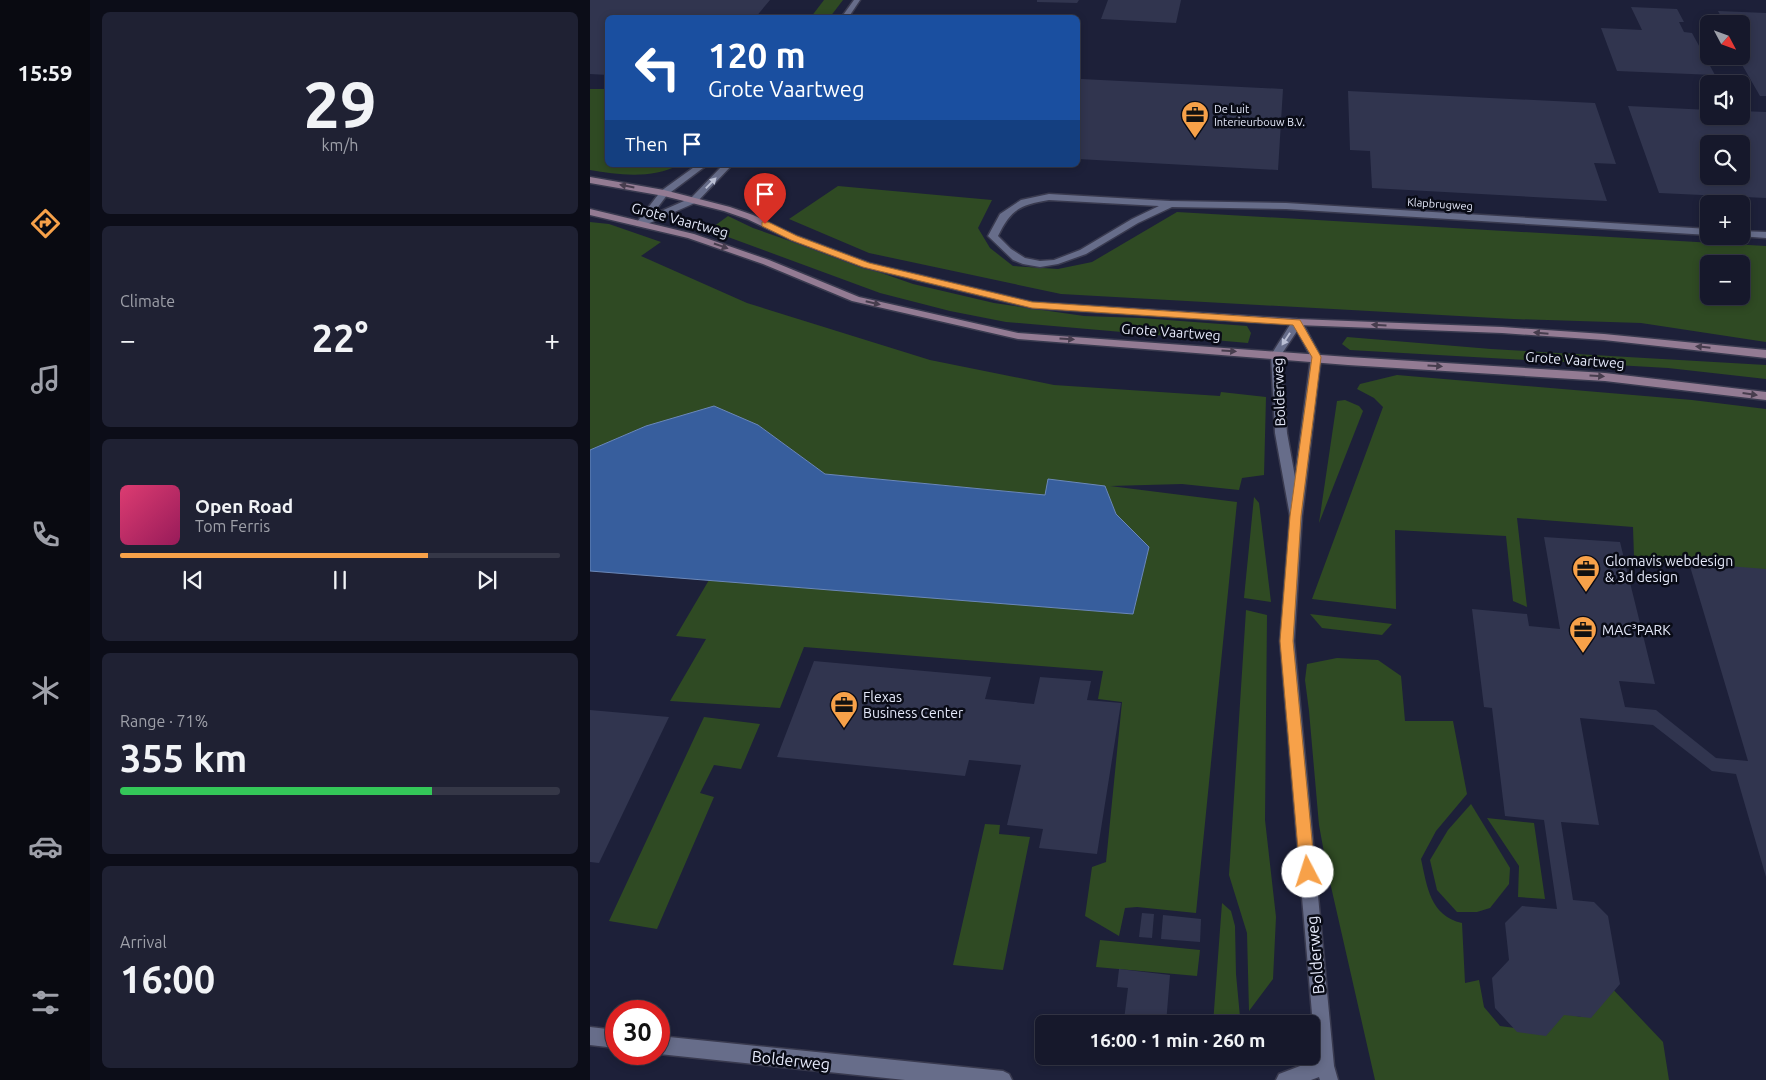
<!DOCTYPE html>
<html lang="en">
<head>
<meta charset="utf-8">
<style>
	:root { --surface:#16182b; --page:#1f2133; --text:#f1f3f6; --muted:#9ea0a9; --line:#353747; --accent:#f7a149 }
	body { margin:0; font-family:Ubuntu,sans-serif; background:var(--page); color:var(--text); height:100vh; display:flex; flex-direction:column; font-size:19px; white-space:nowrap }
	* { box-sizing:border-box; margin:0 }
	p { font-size:16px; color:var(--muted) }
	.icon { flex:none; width:28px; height:28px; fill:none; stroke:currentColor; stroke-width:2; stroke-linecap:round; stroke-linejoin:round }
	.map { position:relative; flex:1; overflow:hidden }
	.drawer { display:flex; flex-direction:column; gap:12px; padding:12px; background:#0c0d18; width:500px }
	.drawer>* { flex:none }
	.hud { position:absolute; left:15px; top:15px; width:475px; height:152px; border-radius:8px; box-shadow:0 2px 8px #0003,0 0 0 1px var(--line); background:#1a4fa0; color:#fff; overflow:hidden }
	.needle { width:32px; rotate:131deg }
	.buttons { position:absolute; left:1110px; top:15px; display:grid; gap:10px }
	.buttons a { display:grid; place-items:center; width:50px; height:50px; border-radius:8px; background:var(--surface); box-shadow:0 2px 8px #0003,0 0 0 1px var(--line); font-size:25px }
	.speed { position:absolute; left:15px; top:1000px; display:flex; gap:10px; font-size:25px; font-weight:700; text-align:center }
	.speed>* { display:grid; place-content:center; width:65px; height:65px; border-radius:50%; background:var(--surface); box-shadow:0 2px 8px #0003,0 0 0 1px var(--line); line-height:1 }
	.speed .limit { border:8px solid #d22; background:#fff; color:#111 }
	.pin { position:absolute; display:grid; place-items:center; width:42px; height:42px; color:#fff; margin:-51px -21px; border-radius:50% 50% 50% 0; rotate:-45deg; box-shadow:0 0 5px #0007 }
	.pin .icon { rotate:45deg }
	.me { position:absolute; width:55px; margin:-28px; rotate:355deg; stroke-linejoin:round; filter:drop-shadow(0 0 4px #0008) }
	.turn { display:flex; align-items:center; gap:18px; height:105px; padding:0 20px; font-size:22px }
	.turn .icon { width:65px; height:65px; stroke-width:2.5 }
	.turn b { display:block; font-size:35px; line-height:42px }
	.then { display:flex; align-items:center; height:48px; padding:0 20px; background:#0003; gap:10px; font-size:19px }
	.big { font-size:38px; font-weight:700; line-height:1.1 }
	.drawer .tile { flex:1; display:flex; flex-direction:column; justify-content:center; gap:8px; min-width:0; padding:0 18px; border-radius:8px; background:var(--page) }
	.drawer .dial { align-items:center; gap:0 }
	.dial b { font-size:65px; line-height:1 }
	.song { display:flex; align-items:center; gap:15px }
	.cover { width:60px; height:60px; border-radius:8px; background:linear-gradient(135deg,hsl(340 70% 55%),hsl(330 70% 35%)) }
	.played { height:5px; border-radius:2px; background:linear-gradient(90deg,var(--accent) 70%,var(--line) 70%) }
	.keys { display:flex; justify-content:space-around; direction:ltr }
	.heat { display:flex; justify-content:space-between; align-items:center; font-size:28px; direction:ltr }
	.charge { height:8px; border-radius:4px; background:linear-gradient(90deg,#34c759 71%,var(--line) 0) }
	.trip { position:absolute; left:445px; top:1015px; width:285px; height:50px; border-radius:8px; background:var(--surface); box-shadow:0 2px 8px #0003,0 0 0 1px var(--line); font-weight:700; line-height:50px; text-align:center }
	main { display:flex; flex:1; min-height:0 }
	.menu { display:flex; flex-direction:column; width:90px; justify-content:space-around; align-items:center; background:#090a11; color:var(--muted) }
	.menu .icon { width:35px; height:35px }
	.menu .on { color:var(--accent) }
	.menu b { font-size:22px; color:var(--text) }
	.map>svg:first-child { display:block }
</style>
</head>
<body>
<main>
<nav class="menu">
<b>15:59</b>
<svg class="icon on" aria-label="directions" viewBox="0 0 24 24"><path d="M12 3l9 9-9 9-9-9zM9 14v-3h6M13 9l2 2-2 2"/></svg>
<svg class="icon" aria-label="music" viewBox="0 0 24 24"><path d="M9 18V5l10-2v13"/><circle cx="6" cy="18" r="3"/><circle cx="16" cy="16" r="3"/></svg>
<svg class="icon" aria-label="phone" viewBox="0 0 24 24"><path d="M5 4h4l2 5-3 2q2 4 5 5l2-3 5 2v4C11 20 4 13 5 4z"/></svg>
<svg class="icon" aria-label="climate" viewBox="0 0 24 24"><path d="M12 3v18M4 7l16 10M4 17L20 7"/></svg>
<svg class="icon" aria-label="car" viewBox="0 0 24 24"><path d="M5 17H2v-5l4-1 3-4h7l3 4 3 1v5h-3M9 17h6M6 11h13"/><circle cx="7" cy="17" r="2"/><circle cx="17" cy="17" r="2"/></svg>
<svg class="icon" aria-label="filters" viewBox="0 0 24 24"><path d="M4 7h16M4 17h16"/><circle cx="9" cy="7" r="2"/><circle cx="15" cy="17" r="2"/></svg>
</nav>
<section class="drawer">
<div class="tile dial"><b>29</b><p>km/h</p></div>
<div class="tile"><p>Climate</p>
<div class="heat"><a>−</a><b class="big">22°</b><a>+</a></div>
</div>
<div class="tile">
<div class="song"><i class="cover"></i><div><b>Open Road</b><p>Tom Ferris</p></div></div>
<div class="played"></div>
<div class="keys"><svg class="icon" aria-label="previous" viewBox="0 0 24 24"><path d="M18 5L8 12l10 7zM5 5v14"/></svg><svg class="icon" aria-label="pause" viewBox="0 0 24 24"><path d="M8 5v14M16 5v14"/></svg><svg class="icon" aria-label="next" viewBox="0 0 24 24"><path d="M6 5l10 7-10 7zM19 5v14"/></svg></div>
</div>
<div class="tile"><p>Range · 71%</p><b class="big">355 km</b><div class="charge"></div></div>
<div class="tile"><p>Arrival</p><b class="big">16:00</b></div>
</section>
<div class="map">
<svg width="1176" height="1080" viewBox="0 0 1176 1080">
	<rect width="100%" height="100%" fill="#1d2039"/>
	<g fill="#2f4a23" fill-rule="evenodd">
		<polygon points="234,0 253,0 240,17 221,17"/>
		<path d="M0 89H17L18 165H89C62 179 29 175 0 170Z"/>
		<path d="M248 186 402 200 388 228 400 248 423 266 468 269 502 262 587 212 1176 246V342L1051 323 923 319 471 294 279 253 199 219ZM1119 264H1151V296H1119Z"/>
		<polygon points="138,216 163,228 323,284 404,303 494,316 551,318 657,326 661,333 658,343 416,322 360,311 290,293 119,230"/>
		<polygon points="0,222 19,224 71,242 51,256 157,303 340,360 464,385 630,396 631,392 676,397 674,475 652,478 649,490 592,484 520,486 647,502 606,913 547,907 535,908 529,936 495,916 502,867 516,862 532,702 508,699 513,671 214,647 190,708 80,701 116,639 86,636 119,580 543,614 559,547 526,514 515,486 455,495 235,474 168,425 56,426 0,450"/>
		<polygon points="757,337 901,349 1176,365 1176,379 1078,368 760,350 752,344"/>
		<polygon points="807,375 1102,400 1176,409 1176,571 1086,564 1044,557 1043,527 927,518 937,607 923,601 916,536 805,530 806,609 722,599 793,407 784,398 767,389 770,384"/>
		<polygon points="755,400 769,406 773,411 729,523 747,401"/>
		<polygon points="664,497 669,503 681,602 654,598"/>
		<polygon points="656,610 677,615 675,820 686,917 683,979 659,1011 657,933 639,875"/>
		<polygon points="720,614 802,624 792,635 732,628"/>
		<path d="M747 658 788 660 811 676 815 721H863L877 794 846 831 831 859C837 886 840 916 872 923L875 983 889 980 894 1007 910 1026 947 1031 963 1011 991 1017 1018 984 1073 1042 1079 1080H785L737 869 729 825 719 711 715 680 717 664Z"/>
		<polygon points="114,717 170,724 151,769 124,765 110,793 124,797 67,929 19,921"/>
		<polygon points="881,804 920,868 919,884 900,908 887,912 867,912 847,890 840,860 858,830"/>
		<polygon points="897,818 944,823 955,899 928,897 929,866"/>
		<polygon points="395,824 410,825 409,834 440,837 413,970 363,965"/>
		<polygon points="632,903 641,911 645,926 646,974 650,1017 637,1024 623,1024"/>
		<polygon points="510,940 610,950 607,976 506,967"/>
	</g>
	<polygon fill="#375e9d" stroke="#6b88b9" points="124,406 168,425 235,474 455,495 458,479 515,486 526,514 559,547 543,614 0,571 0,450 56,426"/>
	<g fill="#31354f" fill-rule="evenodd">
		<polygon points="0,0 180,0 165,18 18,18 18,75 0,74"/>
		<polygon points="447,0 489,0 487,3 447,2"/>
		<polygon points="518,0 591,0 586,23 511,19"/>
		<polygon points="1041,7 1087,9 1094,22 1089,22 1094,32 1102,33 1125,75 1027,71 1011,28 1052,30"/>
		<polygon points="1128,11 1176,13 1176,96 1170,96 1147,56 1151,56 1151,24 1135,24"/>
		<polygon points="491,79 693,89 688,170 488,159 488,91"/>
		<polygon points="758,91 1005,103 1026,164 1004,163 1017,201 782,188 780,151 760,150"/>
		<path d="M1038 106 1119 110V116H1151V111L1176 112V198L1069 193ZM1119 144H1151V176H1119Z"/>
		<polygon points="954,537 1030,542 1065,684 1029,681 1035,707 1066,710 1126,758 1158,761 1099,563 1176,569 1176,877 1146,774 1122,771 1063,725 990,718 1009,825 971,822 983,900 1004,902 1018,916 1030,984 1001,1018 974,1015 956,1036 927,1032 905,1008 902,978 919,960 915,923 932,906 967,909 954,820 915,816 902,708 894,707 882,609 937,614 939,626 970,629"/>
		<polygon points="224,661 401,677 395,699 444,704 450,677 501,681 497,700 531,703 507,854 449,848 453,829 417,825 431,765 379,760 375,776 187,757"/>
		<polygon points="0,710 79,717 9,863 0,862"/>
		<polygon points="552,913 564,914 562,938 549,937"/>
		<polygon points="573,915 611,919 610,942 571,939"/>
		<polygon points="529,969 580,975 576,1024 534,1020 538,988 527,987"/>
	</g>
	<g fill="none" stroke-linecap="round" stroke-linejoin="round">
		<defs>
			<g id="minor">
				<polygon points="264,0 270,0 258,18 251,18"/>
				<polygon points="107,165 117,165 77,195 62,215 101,198 133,165 142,165 107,202 53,226 47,226 47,222 71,191"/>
				<path d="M459 194 580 201 696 203 1119 229V235L696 209 582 207 548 223 496 254 468 264 450 267 433 264 423 260 398 236 410 214 431 200ZM459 200 569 206 542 219 490 250 464 260 450 261 435 258 421 249 408 236C421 209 430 205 459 200Z"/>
				<polygon points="1151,231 1176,232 1176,238 1149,236 1151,236"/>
				<path d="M707 319 712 322 731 357 712 516 704 641 744 1066 748 1080H730L729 1077 721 1080H686L689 1074 726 1060 690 641 700 516 685 433 681 355 703 320ZM707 331 721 357 705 477 697 433 691 355Z"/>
				<polygon points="0,1027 26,1030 26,1048 0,1045"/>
				<polygon points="69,1036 413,1071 419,1074 422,1080 315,1080 69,1054"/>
			</g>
			<g id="secondary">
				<polygon points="0,177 74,190 140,207 163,215 207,236 279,263 442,302 707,319 912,327 1014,334 1176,350 1176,358 1014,340 912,333 707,325 442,308 273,267 201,240 157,219 134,211 74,196 0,183"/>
				<polygon points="0,209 104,234 179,260 269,297 428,333 758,357 1015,373 1176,392 1176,400 1015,381 758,365 428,339 262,301 173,264 98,238 0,215"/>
			</g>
		</defs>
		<use href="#minor" stroke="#393a4f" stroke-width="3"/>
		<use href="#secondary" stroke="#393a4f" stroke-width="3"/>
		<use href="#minor" fill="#676d8a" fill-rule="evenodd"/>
		<use href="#secondary" fill="#937b93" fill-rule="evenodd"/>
	</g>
	<defs><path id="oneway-solid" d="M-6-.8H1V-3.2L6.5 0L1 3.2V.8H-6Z" transform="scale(1.25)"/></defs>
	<g fill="#b9bed3">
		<use href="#oneway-solid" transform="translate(121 183) rotate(-46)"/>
		<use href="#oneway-solid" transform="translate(696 339) rotate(123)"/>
	</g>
	<g fill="#473d4e">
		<use href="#oneway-solid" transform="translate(37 186) rotate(-169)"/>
		<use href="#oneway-solid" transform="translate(131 246) rotate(19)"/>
		<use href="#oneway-solid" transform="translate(283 303) rotate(13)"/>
		<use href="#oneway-solid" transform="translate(789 325) rotate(-177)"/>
		<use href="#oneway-solid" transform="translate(951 333) rotate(-175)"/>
		<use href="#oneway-solid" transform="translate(477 339) rotate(4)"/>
		<use href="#oneway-solid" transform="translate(1113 347) rotate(-174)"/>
		<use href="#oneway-solid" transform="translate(639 351) rotate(4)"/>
		<use href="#oneway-solid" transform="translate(845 366) rotate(4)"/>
		<use href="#oneway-solid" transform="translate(1007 376) rotate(4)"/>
		<use href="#oneway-solid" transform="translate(1160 394) rotate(8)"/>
	</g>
	<polygon fill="#f7a149" stroke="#a1692f" points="172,222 178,222 207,236 279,263 442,302 710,320 731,357 711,516 703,641 725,872 723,878 718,880 712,878 710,872 690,641 700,516 722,357 703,325 442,308 273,267 201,240 172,226"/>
	<defs>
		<symbol id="office-pin" viewBox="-11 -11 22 30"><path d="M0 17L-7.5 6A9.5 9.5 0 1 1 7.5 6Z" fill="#f7a149" stroke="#090b16"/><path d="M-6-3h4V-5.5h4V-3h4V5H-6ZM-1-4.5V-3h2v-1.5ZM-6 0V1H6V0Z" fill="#111"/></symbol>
	</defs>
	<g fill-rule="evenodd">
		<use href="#office-pin" x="589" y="99" width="32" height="43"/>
		<use href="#office-pin" x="980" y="553" width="32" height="43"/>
		<use href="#office-pin" x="977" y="614" width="32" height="43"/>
		<use href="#office-pin" x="238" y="689" width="32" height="43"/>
	</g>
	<g text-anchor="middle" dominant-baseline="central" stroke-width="5" stroke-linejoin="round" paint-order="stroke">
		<g font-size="11" fill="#e5e9fa" stroke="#090b16" text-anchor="start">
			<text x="624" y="109">De Luit<tspan x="624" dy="13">Interieurbouw B.V.</tspan></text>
		</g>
		<g font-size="11" fill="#e5e9fa" stroke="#090b16">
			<text transform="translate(850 204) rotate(4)">Klapbrugweg</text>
		</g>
		<g font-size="14" fill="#e5e9fa" stroke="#090b16">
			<text transform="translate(90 220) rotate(15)">Grote Vaartweg</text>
			<text transform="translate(581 332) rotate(4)">Grote Vaartweg</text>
			<text transform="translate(985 360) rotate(4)">Grote Vaartweg</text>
			<text transform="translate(689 392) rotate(-92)">Bolderweg</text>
		</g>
		<g font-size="14" fill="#e5e9fa" stroke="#090b16" text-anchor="start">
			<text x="1015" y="561">Glomavis webdesign<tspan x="1015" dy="16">&amp; 3d design</tspan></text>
			<text x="1012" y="630">MAC³PARK</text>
			<text x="273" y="697">Flexas<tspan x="273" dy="16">Business Center</tspan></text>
		</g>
		<g font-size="16" fill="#e5e9fa" stroke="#090b16">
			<text transform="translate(725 955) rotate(-95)">Bolderweg</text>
			<text transform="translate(201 1060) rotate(6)">Bolderweg</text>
		</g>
	</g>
</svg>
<div class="buttons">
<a><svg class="needle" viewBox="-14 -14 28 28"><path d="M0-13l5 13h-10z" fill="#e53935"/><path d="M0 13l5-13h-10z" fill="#9ea0a9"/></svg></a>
<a><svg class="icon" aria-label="sound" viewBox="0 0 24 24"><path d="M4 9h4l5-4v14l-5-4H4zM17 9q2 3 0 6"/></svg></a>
<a><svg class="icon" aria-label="search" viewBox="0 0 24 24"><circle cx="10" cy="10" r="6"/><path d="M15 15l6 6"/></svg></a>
<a>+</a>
<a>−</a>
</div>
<div class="speed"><div class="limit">30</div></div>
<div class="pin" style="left:175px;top:224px;background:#d93025"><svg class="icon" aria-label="arrive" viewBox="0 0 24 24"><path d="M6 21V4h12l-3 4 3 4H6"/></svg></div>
<svg class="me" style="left:718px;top:872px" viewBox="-20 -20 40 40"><circle r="19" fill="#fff"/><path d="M0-13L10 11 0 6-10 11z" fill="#f7a149"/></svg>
<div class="trip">16:00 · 1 min · 260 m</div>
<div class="hud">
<div class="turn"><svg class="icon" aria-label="left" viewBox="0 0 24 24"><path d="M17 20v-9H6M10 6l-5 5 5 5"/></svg><div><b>120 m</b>Grote Vaartweg</div></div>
<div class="then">Then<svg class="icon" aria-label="arrive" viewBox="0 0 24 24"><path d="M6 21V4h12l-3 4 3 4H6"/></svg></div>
</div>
</div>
</main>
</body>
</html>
